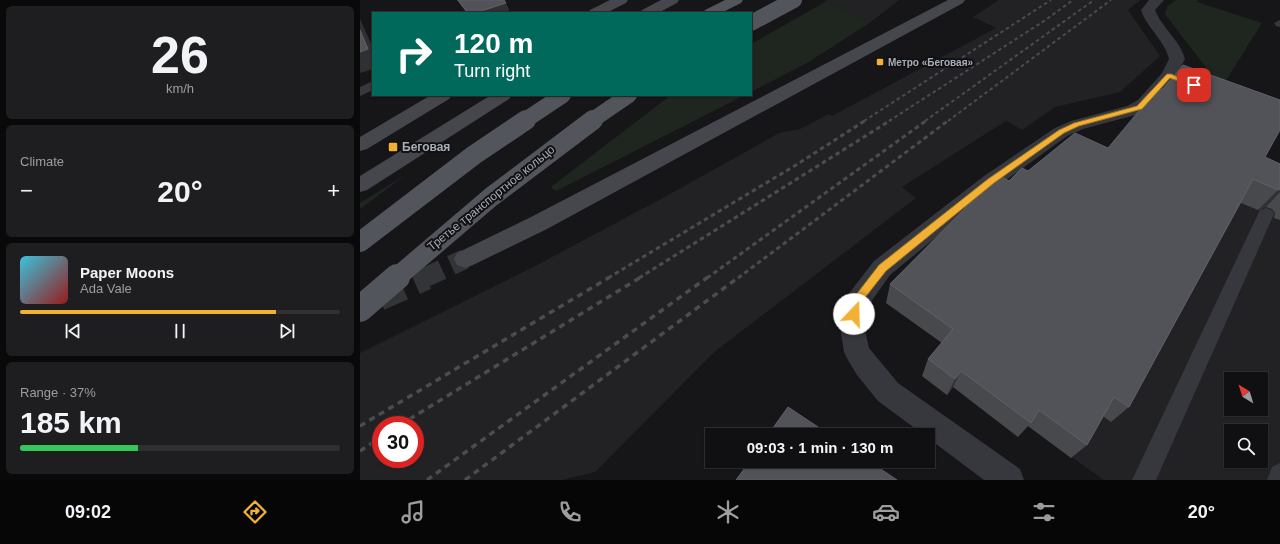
<!DOCTYPE html>
<html lang="en">
<head>
<meta charset="utf-8">
<style>
	:root { --surface:#101012; --page:#1e1e20; --text:#f1f3f6; --muted:#9c9d9f; --line:#303032; --accent:#f2b134 }
	body { margin:0; font-family:Helvetica,sans-serif; background:var(--page); color:var(--text); height:100vh; display:flex; flex-direction:column; font-size:15px; white-space:nowrap }
	* { box-sizing:border-box; margin:0 }
	p { font-size:13px; color:var(--muted) }
	.icon { flex:none; width:22px; height:22px; fill:none; stroke:currentColor; stroke-width:2; stroke-linecap:round; stroke-linejoin:round }
	.map { position:relative; flex:1; overflow:hidden }
	.details { display:flex; flex-direction:column; gap:6px; padding:6px; background:#09090a; width:360px }
	.details>* { flex:none }
	.guide { position:absolute; left:12px; top:12px; width:380px; height:84px; border-radius:0px; box-shadow:0 1px 3px #0004,0 0 0 1px var(--line); background:#00695c; color:#fff; overflow:hidden }
	.needle { width:26px; rotate:322deg }
	.buttons { position:absolute; left:864px; top:372px; display:grid; gap:8px }
	.buttons a { display:grid; place-items:center; width:44px; height:44px; border-radius:0px; background:var(--surface); box-shadow:0 1px 3px #0004,0 0 0 1px var(--line); font-size:20px }
	.speed { position:absolute; left:12px; top:416px; display:flex; gap:8px; font-size:20px; font-weight:700; text-align:center }
	.speed>* { display:grid; place-content:center; width:52px; height:52px; border-radius:50%; background:var(--surface); box-shadow:0 1px 3px #0004,0 0 0 1px var(--line); line-height:1 }
	.speed .limit { border:6px solid #d22; background:#fff; color:#111 }
	.pin { position:absolute; display:grid; place-items:center; width:34px; height:34px; color:#fff; margin:-17px; border-radius:8px; box-shadow:0 2px 6px #0006 }
	.me { position:absolute; width:44px; margin:-22px; rotate:21deg; stroke-linejoin:round; filter:drop-shadow(0 0 3px #0008) }
	.turn { display:flex; align-items:center; gap:14px; height:84px; padding:0 16px; font-size:18px }
	.turn .icon { width:52px; height:52px; stroke-width:2.5 }
	.turn b { display:block; font-size:28px; line-height:34px }
	.big { font-size:30px; font-weight:800; line-height:1.1 }
	.details .widget { flex:1; display:flex; flex-direction:column; justify-content:center; gap:6px; min-width:0; padding:0 14px; border-radius:6px; background:var(--page) }
	.details .dial { align-items:center; gap:0 }
	.dial b { font-size:52px; line-height:1 }
	.song { display:flex; align-items:center; gap:12px }
	.cover { width:48px; height:48px; border-radius:6px; background:linear-gradient(135deg,hsl(190 70% 55%),hsl(0 70% 35%)) }
	.played { height:4px; border-radius:2px; background:linear-gradient(90deg,var(--accent) 80%,var(--line) 80%) }
	.keys { display:flex; justify-content:space-around; direction:ltr }
	.heat { display:flex; justify-content:space-between; align-items:center; font-size:22px; direction:ltr }
	.charge { height:6px; border-radius:3px; background:linear-gradient(90deg,#34c759 37%,var(--line) 0) }
	.trip { position:absolute; left:345px; top:428px; width:230px; height:40px; border-radius:0px; background:var(--surface); box-shadow:0 1px 3px #0004,0 0 0 1px var(--line); font-weight:800; line-height:40px; text-align:center }
	.tab-bar { display:flex; height:64px; justify-content:space-around; align-items:center; background:#060607; color:var(--muted) }
	.tab-bar .icon { width:28px; height:28px }
	.tab-bar .current { color:var(--accent) }
	.tab-bar b { font-size:18px; color:var(--text) }
	main { display:flex; flex:1; min-height:0 }
	.map>svg:first-child { display:block }
</style>
</head>
<body>
<main>
<section class="details">
<div class="widget dial"><b>26</b><p>km/h</p></div>
<div class="widget"><p>Climate</p>
<div class="heat"><a>−</a><b class="big">20°</b><a>+</a></div>
</div>
<div class="widget">
<div class="song"><i class="cover"></i><div><b>Paper Moons</b><p>Ada Vale</p></div></div>
<div class="played"></div>
<div class="keys"><svg class="icon" aria-label="previous" viewBox="0 0 24 24"><path d="M18 5L8 12l10 7zM5 5v14"/></svg><svg class="icon" aria-label="pause" viewBox="0 0 24 24"><path d="M8 5v14M16 5v14"/></svg><svg class="icon" aria-label="next" viewBox="0 0 24 24"><path d="M6 5l10 7-10 7zM19 5v14"/></svg></div>
</div>
<div class="widget"><p>Range · 37%</p><b class="big">185 km</b><div class="charge"></div></div>
</section>
<div class="map">
<svg width="920" height="480" viewBox="0 0 920 480">
	<rect width="100%" height="100%" fill="#161618"/>
	<g fill="#222225" fill-rule="evenodd">
		<polygon points="464,0 539,0 511,22"/>
		<path d="M639 0H780L768 10 800 56 760 92 695 107 662 130 646 121 542 187 556 198 353 353 235 472 202 480H0V353L179 264 310 194 419 133 440 129 469 114 472 116 636 28 613 17ZM21 425H55V459H21Z"/>
		<path d="M885 181 920 193V480H744L666 425 658 437 607 398 615 388 602 377 587 395 562 376 586 346 527 303ZM871 379H901V409H871ZM871 431H901V461H871Z"/>
	</g>
	<g fill="#1e261f">
		<polygon points="816,0 839,0 837,2 902,23 865,82 854,78 805,14 807,7"/>
		<polygon points="467,1 511,22 447,63 391,92 391,44"/>
		<polygon points="311,95 385,95 196,191 191,187"/>
		<polygon points="47,174 0,209 0,203"/>
	</g>
	<g fill="none" stroke-linecap="round" stroke-linejoin="round">
		<polyline stroke="#333438" stroke-width="20" stroke-dasharray="20 10" stroke-linecap="butt" points="64,278 105,259"/>
		<polyline stroke="#333438" stroke-width="26" stroke-dasharray="26 13" stroke-linecap="butt" points="19,298 66,277"/>
		<g fill="#37383d" fill-rule="evenodd">
			<polygon points="920,20 920,27 916,26 914,23"/>
			<polygon points="13,81 13,90 0,96 0,87"/>
			<polygon points="906,208 912,210 914,214 796,480 772,480 898,214 900,210"/>
			<polygon points="920,463 920,480 907,480 912,467"/>
		</g>
		<path fill="#37383d" fill-rule="evenodd" d="M789 0H804L795 10C802 28 820 40 825 59L815 78 790 108 779 114 723 129 707 136 638 186 530 275 508 306 504 326 509 348 538 383 660 469 664 480H624L568 438V435H564L518 401 497 375 488 360 484 352 480 326 484 303 487 296 514 261 624 176 695 128 711 121 767 106 778 100 802 73 809 59C805 41 787 28 781 10Z"/>
		<g fill="#45474d" fill-rule="evenodd">
			<polygon points="250,0 268,0 266,3 246,13 228,13 230,10"/>
			<polygon points="301,0 319,0 317,3 298,13 280,13 282,10"/>
			<polygon points="588,0 605,0 603,3 187,229 113,265 105,268 97,265 94,259 97,253 171,217"/>
			<polygon points="71,95 92,95 89,99 7,149 0,151 0,137"/>
			<polygon points="131,95 152,95 149,99 7,190 0,192 0,176"/>
		</g>
		<polygon fill="#53555c" fill-rule="evenodd" points="365,0 383,0 381,3 361,13 343,13 345,10"/>
		<g stroke="#4a4c52" stroke-width="2" stroke-dasharray="3.5 3" stroke-linecap="butt">
			<polyline points="504,121 691,0"/>
			<polyline points="529,121 684,21 713,0"/>
			<polyline points="565,121 734,0"/>
			<polyline points="588,121 751,0"/>
		</g>
		<g stroke="#4a4c52" stroke-width="3" stroke-dasharray="4.5 3.5" stroke-linecap="butt">
			<polyline points="248,278 436,165 506,120"/>
			<polyline points="279,278 531,120"/>
			<polyline points="347,278 567,120"/>
			<polyline points="378,278 589,120"/>
		</g>
		<g stroke="#4a4c52" stroke-width="3.5" stroke-dasharray="6 5" stroke-linecap="butt">
			<polyline points="40,425 281,277"/>
			<polyline points="0,426 250,277"/>
			<polyline points="0,451 21,437"/>
			<polyline points="67,480 348,277"/>
			<polyline points="105,480 379,277"/>
		</g>
		<g stroke="#53555c" stroke-width="16">
			<polyline points="391,23 434,0"/>
			<polyline points="164,121 203,95"/>
			<polyline points="231,121 269,95"/>
		</g>
		<g stroke="#53555c" stroke-width="20">
			<polyline points="0,242 114,155 166,120"/>
			<polyline points="36,278 131,197 233,120"/>
		</g>
		<polyline stroke="#53555c" stroke-width="26" points="0,309 37,277"/>
	</g>
	<g fill="#47494d">
		<polygon points="97,0 144,0 149,10 139,13 107,13"/>
		<polygon points="748,148 905,157 920,164 920,220 914,218 915,213 912,209 906,207 898,210 881,203 769,407 751,422 743,416 727,445 711,458 668,426 658,437 593,387 587,395 562,376 568,359 582,343 526,303 530,284 649,181 668,171"/>
	</g>
	<g fill="#2f3033">
		<polygon points="146,3 149,10 139,13 115,13"/>
		<polygon points="0,19 13,48 13,69 0,73"/>
		<polygon points="920,189 920,192 906,207 898,210 918,190"/>
		<polygon points="601,371 593,387 587,395 595,379"/>
	</g>
	<g fill="#525359" stroke="#5f6168">
		<polygon points="98,0 144,0 146,3 115,13 108,13"/>
		<polygon points="0,30 8,49 0,52"/>
		<polygon points="823,65 920,100 920,130 905,157 920,164 920,189 918,190 893,179 769,407 754,397 727,445 679,410 671,423 601,371 595,379 568,359 593,329 530,284 638,175 649,181 662,168 668,171 715,133 748,148 793,94 804,88"/>
		<polygon points="428,407 470,435 408,435"/>
		<polygon points="390,461 509,461 537,480 376,480"/>
	</g>
	<polygon fill="#f2b134" stroke="#9d7322" points="807,74 811,74 837,85 831,86 810,78 782,109 719,126 704,133 634,183 526,271 500,304 497,318 490,318 489,314 492,300 519,265 628,179 699,130 714,123 777,106"/>
	<g fill="#f2b134" stroke="#111113" stroke-width="1.5">
		<rect x="516" y="58" width="8" height="8" rx="2"/>
		<rect x="28" y="142" width="10" height="10" rx="2"/>
	</g>
	<g text-anchor="middle" dominant-baseline="central" stroke-width="4" stroke-linejoin="round" paint-order="stroke">
		<g font-size="10" font-weight="bold" fill="#a8adb8" stroke="#111113" text-anchor="start">
			<text x="528" y="62">Метро «Беговая»</text>
		</g>
		<g font-size="12" font-weight="bold" fill="#a8adb8" stroke="#111113" text-anchor="start">
			<text x="42" y="147">Беговая</text>
		</g>
		<g font-size="12" fill="#a8adb8" stroke="#111113">
			<text transform="translate(131 198) rotate(-39)">Третье транспортное кольцо</text>
		</g>
	</g>
</svg>
<div class="buttons">
<a><svg class="needle" viewBox="-14 -14 28 28"><path d="M0-13l5 13h-10z" fill="#e53935"/><path d="M0 13l5-13h-10z" fill="#9c9d9f"/></svg></a>
<a><svg class="icon" aria-label="search" viewBox="0 0 24 24"><circle cx="10" cy="10" r="6"/><path d="M15 15l6 6"/></svg></a>
</div>
<div class="speed"><div class="limit">30</div></div>
<div class="pin" style="left:834px;top:85px;background:#d93025"><svg class="icon" aria-label="arrive" viewBox="0 0 24 24"><path d="M6 21V4h12l-3 4 3 4H6"/></svg></div>
<svg class="me" style="left:494px;top:314px" viewBox="-20 -20 40 40"><circle r="19" fill="#fff"/><path d="M0-13L10 11 0 6-10 11z" fill="#f2b134"/></svg>
<div class="trip">09:03 · 1 min · 130 m</div>
<div class="guide">
<div class="turn"><svg class="icon" aria-label="right" viewBox="0 0 24 24"><path d="M7 20v-9h11M14 6l5 5-5 5"/></svg><div><b>120 m</b>Turn right</div></div>
</div>
</div>
</main>
<nav class="tab-bar">
<b>09:02</b>
<svg class="icon current" aria-label="directions" viewBox="0 0 24 24"><path d="M12 3l9 9-9 9-9-9zM9 14v-3h6M13 9l2 2-2 2"/></svg>
<svg class="icon" aria-label="music" viewBox="0 0 24 24"><path d="M9 18V5l10-2v13"/><circle cx="6" cy="18" r="3"/><circle cx="16" cy="16" r="3"/></svg>
<svg class="icon" aria-label="phone" viewBox="0 0 24 24"><path d="M5 4h4l2 5-3 2q2 4 5 5l2-3 5 2v4C11 20 4 13 5 4z"/></svg>
<svg class="icon" aria-label="climate" viewBox="0 0 24 24"><path d="M12 3v18M4 7l16 10M4 17L20 7"/></svg>
<svg class="icon" aria-label="car" viewBox="0 0 24 24"><path d="M5 17H2v-5l4-1 3-4h7l3 4 3 1v5h-3M9 17h6M6 11h13"/><circle cx="7" cy="17" r="2"/><circle cx="17" cy="17" r="2"/></svg>
<svg class="icon" aria-label="filters" viewBox="0 0 24 24"><path d="M4 7h16M4 17h16"/><circle cx="9" cy="7" r="2"/><circle cx="15" cy="17" r="2"/></svg>
<b>20°</b>
</nav>
</body>
</html>
